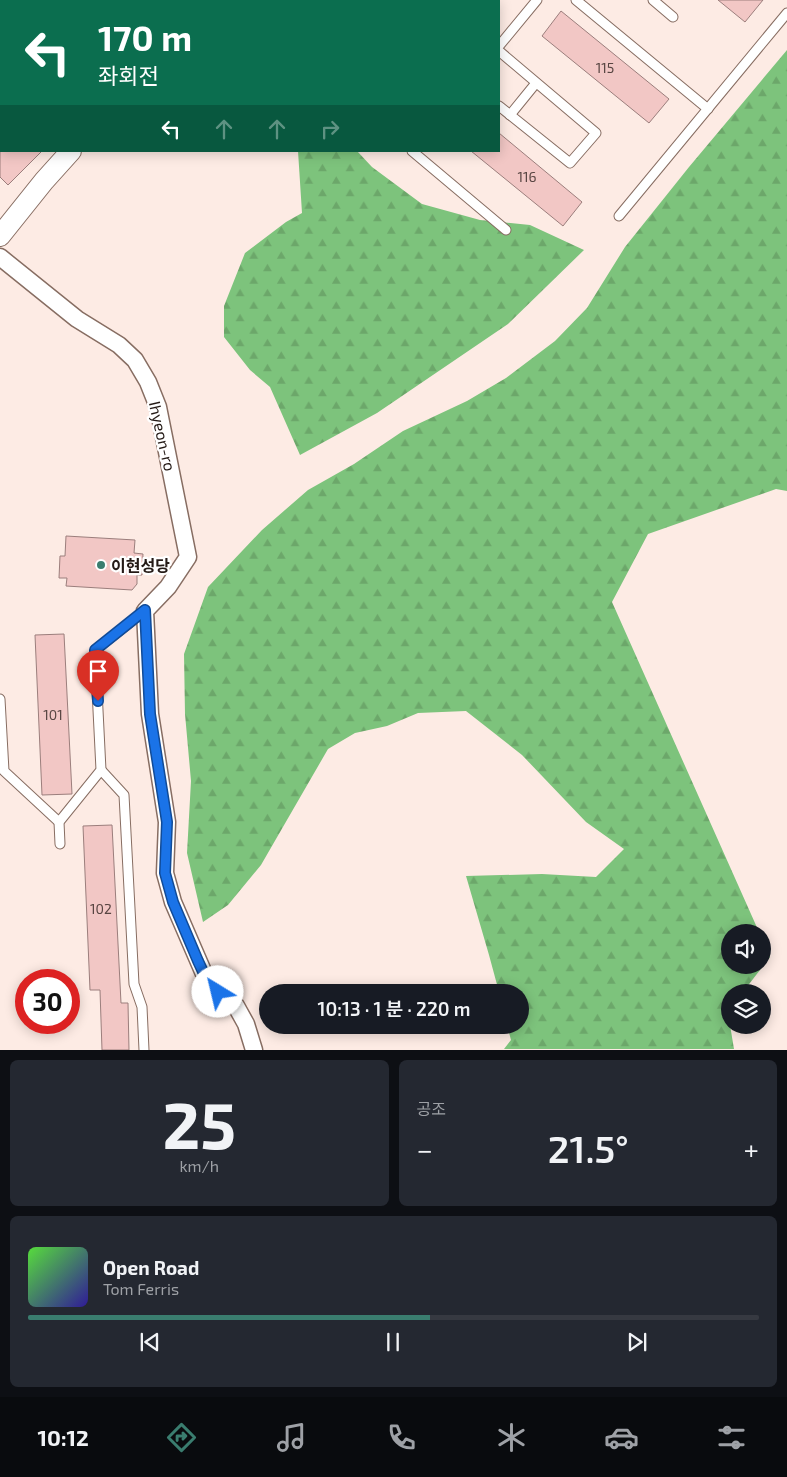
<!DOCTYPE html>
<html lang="ko">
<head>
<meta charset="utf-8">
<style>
	:root { --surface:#171b24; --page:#242831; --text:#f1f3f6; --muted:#9ea1a6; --line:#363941; --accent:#3a7d6f }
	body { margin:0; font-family:"Exo 2","Noto Sans KR",sans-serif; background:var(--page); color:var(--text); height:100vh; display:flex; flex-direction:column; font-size:19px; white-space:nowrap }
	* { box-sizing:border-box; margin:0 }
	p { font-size:16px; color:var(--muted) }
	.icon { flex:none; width:28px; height:28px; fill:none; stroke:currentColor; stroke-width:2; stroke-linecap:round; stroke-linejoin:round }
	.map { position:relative; height:1050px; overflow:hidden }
	.side { display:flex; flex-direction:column; gap:10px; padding:10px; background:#0d0f14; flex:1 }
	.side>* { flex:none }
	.guide { position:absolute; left:0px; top:0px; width:500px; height:152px; box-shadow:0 2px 12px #0003; background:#0b6e4f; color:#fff; overflow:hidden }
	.controls { position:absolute; left:721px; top:924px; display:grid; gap:10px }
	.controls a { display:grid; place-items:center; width:50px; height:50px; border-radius:50%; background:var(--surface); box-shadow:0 2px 12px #0003; font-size:25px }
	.speed { position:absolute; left:15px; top:969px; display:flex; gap:10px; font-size:25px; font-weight:700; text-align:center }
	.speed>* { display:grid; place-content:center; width:65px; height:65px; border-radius:50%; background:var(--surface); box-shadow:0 2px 12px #0003; line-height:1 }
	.speed .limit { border:8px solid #d22; background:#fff; color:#111 }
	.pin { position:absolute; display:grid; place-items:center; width:42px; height:42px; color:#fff; margin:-51px -21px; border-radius:50% 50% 50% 0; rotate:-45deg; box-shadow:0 0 5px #0007 }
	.pin .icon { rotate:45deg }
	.me { position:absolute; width:55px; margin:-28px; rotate:324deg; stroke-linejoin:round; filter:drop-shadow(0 0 4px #0008) }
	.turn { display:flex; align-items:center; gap:18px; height:105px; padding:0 15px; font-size:22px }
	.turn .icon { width:65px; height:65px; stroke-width:2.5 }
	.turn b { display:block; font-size:35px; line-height:42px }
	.lanes { display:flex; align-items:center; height:48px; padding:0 15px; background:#0003; justify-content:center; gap:25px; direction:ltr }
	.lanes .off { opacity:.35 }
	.big { font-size:38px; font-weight:600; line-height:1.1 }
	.side .tile { flex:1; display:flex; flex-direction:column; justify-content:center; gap:8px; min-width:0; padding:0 18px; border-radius:8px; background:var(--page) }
	.side .dial { align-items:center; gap:0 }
	.dial b { font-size:65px; line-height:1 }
	.song { display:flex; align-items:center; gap:15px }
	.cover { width:60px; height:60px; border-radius:8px; background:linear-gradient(135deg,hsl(110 70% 55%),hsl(250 70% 35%)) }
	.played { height:5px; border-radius:2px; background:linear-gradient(90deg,var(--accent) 55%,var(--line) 55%) }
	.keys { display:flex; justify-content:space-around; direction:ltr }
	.heat { display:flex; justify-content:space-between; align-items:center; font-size:28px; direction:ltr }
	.side .tiles { flex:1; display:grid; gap:10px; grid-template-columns:1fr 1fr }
	.tile:last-child { grid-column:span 2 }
	.trip { position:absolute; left:259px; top:984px; width:270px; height:50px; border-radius:25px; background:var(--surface); box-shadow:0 2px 12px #0003; font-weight:600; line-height:50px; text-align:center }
	.menu { display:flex; height:80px; justify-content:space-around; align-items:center; background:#090b0e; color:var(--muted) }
	.menu .icon { width:35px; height:35px }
	.menu .current { color:var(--accent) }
	.menu b { font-size:22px; color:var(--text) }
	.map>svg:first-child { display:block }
</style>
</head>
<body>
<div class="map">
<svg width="787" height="1050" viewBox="0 0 787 1050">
	<defs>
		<pattern id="forest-firs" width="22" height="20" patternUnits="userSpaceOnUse" patternTransform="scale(1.25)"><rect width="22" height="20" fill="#7dc37c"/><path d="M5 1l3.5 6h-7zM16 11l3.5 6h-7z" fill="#6ca76a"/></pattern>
	</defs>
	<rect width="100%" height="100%" fill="#fdebe4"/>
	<g fill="url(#forest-firs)">
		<polygon points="787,50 787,491 776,489 648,534 612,602 759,932 730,932 730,965 762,965 763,940 770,957 743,992 730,992 730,1011 728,1013 734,1049 504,1049 511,1040 507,1025 520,1025 520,992 499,992 489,955 466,876 542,874 596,877 624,849 586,822 522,755 466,711 418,713 387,726 355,733 328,749 261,865 228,905 203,922 187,853 191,781 185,714 184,654 208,587 262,530 308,490 354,464 403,431 467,401 506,378 555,341 587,308 625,247 689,167"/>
		<polygon points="298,151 357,151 372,167 422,204 480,220 530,225 584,250 508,324 377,413 300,455 270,387 250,370 224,337 224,306 245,253 286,222 302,213"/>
	</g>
	<g fill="#f2c7c5" stroke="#9b7e7c">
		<polygon points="718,0 763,0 745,22"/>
		<polygon points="561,11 669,99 649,123 542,36"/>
		<polygon points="499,133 582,202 563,226 471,151 499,151"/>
		<polygon points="0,151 42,151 8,185 0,177"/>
		<polygon points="66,536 135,540 134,553 143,554 142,575 137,575 137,584 132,590 66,586 67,578 59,578 60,556 65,556"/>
		<polygon points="64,634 72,794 42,795 35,635"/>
		<polygon points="112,825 121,1003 128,1003 129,1050 102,1050 100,990 90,990 83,826"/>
	</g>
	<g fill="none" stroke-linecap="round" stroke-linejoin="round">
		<defs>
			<g id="service">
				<polyline points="253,0 254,1"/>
				<polyline points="377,0 378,1"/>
				<polyline points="439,0 440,1"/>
				<polyline points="576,0 708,109"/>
				<polyline points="653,0 673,17"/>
				<polyline points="499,46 537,0"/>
				<polyline points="499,51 596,133 570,163 499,106"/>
				<polyline points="510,115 536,83"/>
				<polyline points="412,151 506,230"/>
				<polyline points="619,216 787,13"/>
				<polyline points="0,699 4,771 59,822"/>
				<polyline points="101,770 124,795 134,984 142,1007 144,1050"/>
				<polyline points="60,844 59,822 101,770 95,650 145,611"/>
			</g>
			<polyline id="minor" points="0,257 77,319 119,345 135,360 148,382 158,407 188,557 168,587 145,611 150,714 167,822 165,873 173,902 205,976 218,992 236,1006 246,1024 254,1050"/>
			<g id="tertiary">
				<polyline points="232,1 232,0"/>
				<polyline points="0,236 44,181 71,151"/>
			</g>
		</defs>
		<use href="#service" stroke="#876d62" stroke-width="11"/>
		<use href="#minor" stroke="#876d62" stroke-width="19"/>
		<use href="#tertiary" stroke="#876d62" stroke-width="22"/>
		<use href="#service" stroke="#fff" stroke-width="9"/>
		<use href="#minor" stroke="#fff" stroke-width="16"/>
		<use href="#tertiary" stroke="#fff" stroke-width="20"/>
	</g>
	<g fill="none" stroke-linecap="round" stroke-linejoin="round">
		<defs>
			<polyline id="route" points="98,701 95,650 145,610 150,714 167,822 165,873 173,902 198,961 205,976 218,992"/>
		</defs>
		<use href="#route" stroke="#114b97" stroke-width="12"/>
		<use href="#route" stroke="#1a73e8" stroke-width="9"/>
	</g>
	<circle fill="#3a7d6f" stroke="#fff" stroke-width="2" cx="101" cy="565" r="5"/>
	<g text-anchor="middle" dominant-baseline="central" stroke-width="4.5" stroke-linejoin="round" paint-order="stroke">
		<g font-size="14" fill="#584542">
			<text x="605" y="67">115</text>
			<text x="527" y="176">116</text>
			<text x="53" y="714">101</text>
			<text x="101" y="908">102</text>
		</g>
		<g font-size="16" fill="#241a16" stroke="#fff">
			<text transform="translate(163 436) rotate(77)">Ihyeon-ro</text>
		</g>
		<g font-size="16" font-weight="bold" fill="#241a16" stroke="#fff" text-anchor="start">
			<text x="111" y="565">이현성당</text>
		</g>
	</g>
</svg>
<div class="controls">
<a><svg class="icon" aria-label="sound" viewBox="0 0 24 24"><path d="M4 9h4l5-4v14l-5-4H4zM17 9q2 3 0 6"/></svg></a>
<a><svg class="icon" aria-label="layers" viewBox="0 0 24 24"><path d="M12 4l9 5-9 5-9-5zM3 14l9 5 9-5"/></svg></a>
</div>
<div class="speed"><div class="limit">30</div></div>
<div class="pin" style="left:98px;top:701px;background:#d93025"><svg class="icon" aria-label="arrive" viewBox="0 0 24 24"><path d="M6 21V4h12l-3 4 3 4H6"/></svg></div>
<svg class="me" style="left:218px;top:992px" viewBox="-20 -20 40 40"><circle r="19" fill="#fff"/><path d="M0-13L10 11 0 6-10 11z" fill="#1a73e8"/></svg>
<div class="trip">10:13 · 1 분 · 220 m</div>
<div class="guide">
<div class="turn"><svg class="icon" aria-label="left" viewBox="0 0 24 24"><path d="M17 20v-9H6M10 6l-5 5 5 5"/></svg><div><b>170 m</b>좌회전</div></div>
<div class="lanes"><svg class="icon" aria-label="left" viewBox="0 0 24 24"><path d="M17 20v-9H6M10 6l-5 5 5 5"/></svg><svg class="icon off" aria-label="ahead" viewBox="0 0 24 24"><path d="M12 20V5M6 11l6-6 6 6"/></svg><svg class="icon off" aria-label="ahead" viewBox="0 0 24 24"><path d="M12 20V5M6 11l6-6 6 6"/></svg><svg class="icon off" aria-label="right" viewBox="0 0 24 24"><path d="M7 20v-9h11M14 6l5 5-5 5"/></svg></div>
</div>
</div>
<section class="side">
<div class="tiles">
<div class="tile dial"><b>25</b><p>km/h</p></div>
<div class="tile"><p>공조</p>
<div class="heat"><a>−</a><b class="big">21.5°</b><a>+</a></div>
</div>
<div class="tile">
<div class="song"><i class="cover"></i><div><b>Open Road</b><p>Tom Ferris</p></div></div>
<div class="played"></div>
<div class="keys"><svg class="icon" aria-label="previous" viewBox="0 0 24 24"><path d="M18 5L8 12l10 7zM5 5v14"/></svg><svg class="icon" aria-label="pause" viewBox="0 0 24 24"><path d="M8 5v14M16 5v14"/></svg><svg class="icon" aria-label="next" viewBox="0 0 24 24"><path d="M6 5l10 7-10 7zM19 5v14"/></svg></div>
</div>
</div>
</section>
<nav class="menu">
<b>10:12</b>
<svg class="icon current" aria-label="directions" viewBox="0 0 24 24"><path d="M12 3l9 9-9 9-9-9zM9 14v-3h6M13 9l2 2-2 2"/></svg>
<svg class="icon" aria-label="music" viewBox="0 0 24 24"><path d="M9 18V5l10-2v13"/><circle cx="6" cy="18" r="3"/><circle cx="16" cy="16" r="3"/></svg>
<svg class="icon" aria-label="phone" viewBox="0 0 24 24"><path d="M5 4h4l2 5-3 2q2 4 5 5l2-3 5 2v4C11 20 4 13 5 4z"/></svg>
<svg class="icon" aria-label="climate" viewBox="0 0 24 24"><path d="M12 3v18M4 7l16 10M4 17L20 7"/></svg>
<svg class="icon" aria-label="car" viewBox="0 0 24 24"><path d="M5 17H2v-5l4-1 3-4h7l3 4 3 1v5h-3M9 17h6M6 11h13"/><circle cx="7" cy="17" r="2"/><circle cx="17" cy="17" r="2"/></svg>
<svg class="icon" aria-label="filters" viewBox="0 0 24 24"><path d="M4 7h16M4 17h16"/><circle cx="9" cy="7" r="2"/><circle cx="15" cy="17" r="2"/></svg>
</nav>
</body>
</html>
